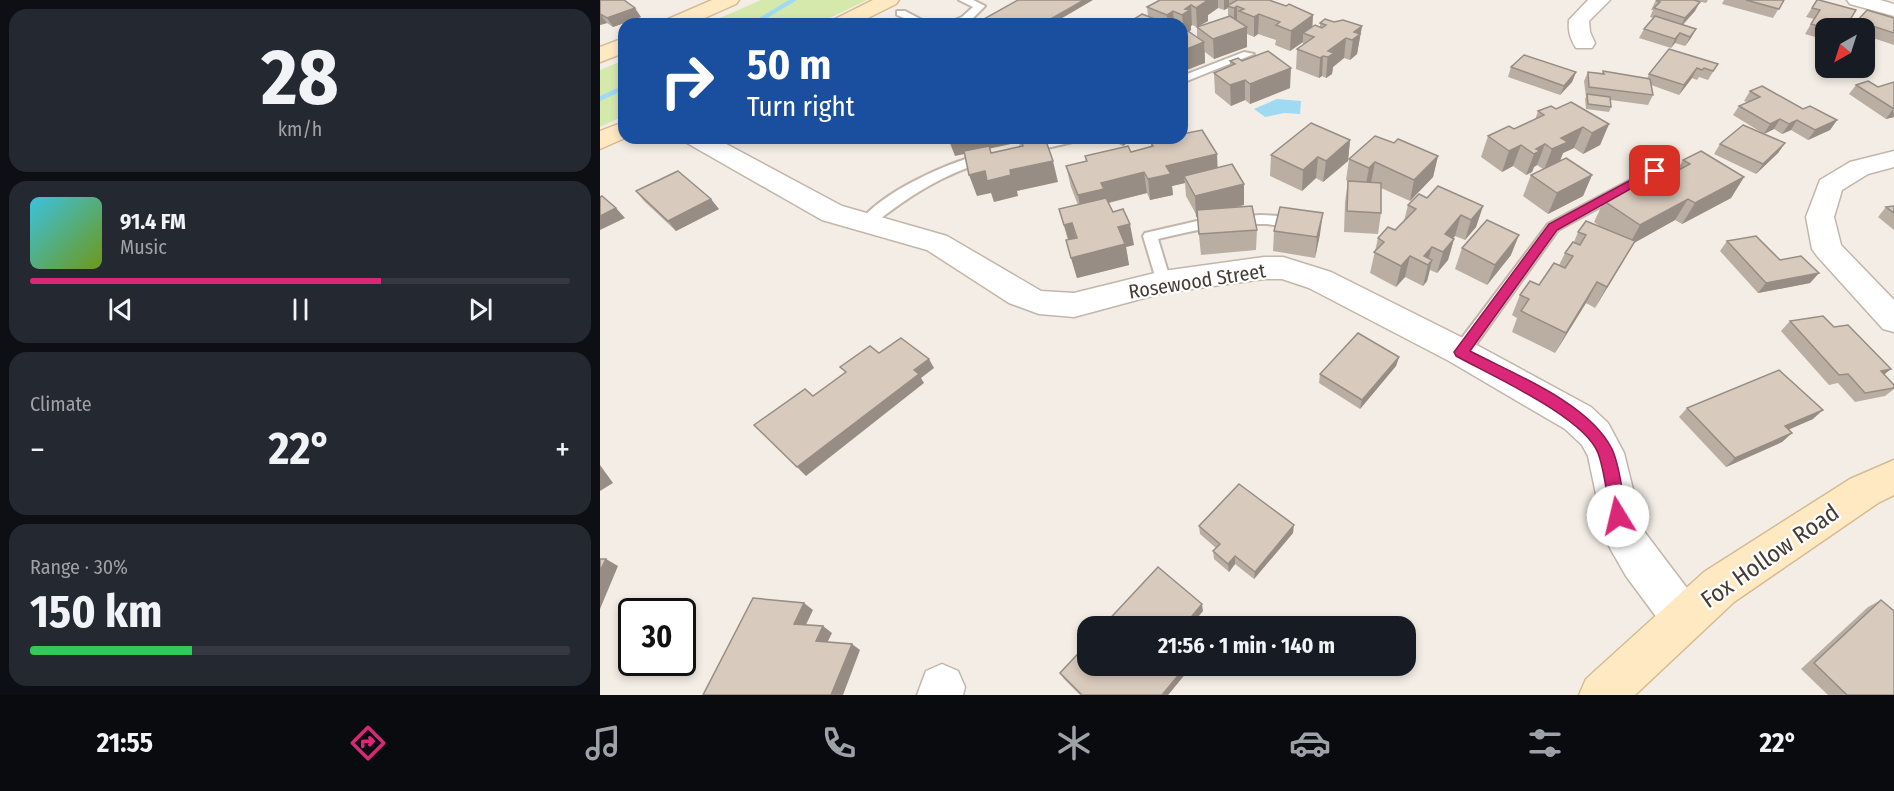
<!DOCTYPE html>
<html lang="en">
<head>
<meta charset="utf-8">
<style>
	:root { --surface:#171b24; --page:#242831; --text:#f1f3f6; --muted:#9ea1a6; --line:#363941; --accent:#db2777 }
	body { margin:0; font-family:"Fira Sans Condensed",sans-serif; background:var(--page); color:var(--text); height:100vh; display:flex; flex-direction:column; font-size:22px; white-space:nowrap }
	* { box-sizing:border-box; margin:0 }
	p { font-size:20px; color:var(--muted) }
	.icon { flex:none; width:33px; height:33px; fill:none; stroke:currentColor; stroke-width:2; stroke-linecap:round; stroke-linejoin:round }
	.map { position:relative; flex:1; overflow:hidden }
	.drawer { display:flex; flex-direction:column; gap:9px; padding:9px; background:#0d0f14; width:600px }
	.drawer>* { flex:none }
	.banner { position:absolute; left:18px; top:18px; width:570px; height:126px; border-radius:18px; box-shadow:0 3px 9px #0003; background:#1a4fa0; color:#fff; overflow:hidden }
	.needle { width:39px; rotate:219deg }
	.buttons { position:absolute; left:1215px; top:18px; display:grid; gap:12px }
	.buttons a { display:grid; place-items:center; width:60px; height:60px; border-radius:12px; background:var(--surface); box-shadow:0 3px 9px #0003; font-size:30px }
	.speed { position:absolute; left:18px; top:598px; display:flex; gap:12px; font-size:30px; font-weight:700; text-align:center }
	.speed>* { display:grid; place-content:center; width:78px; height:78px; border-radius:50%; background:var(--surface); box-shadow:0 3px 9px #0003; line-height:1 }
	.speed .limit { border:3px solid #111; border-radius:9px; background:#fff; color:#111 }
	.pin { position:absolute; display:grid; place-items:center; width:51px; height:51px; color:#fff; margin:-26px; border-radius:12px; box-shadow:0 3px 9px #0006 }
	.me { position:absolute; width:66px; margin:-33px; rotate:351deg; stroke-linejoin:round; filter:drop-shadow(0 0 4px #0008) }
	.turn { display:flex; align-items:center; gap:21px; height:126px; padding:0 30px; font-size:27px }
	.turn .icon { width:78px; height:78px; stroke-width:2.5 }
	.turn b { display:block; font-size:42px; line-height:51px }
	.big { font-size:45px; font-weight:700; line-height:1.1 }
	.drawer .tile { flex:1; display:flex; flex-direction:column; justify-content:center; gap:9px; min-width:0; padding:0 21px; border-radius:18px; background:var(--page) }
	.drawer .dial { align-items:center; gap:0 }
	.dial b { font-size:78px; line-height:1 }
	.song { display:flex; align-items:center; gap:18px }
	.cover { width:72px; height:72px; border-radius:9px; background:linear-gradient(135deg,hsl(190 70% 55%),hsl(80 70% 35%)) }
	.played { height:6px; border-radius:3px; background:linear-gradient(90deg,var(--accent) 65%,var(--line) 65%) }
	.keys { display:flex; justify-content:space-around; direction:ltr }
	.heat { display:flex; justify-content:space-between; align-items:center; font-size:33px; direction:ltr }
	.charge { height:9px; border-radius:4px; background:linear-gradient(90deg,#34c759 30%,var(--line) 0) }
	.trip { position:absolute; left:477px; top:616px; width:339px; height:60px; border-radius:18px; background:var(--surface); box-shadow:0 3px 9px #0003; font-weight:700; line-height:60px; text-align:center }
	.tab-bar { display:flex; height:96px; justify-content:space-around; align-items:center; background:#090b0e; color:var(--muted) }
	.tab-bar .icon { width:42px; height:42px }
	.tab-bar .active { color:var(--accent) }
	.tab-bar b { font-size:27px; color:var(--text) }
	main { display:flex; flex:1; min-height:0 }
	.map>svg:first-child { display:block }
</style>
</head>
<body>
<main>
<section class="drawer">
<div class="tile dial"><b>28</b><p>km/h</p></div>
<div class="tile">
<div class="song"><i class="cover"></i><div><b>91.4 FM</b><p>Music</p></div></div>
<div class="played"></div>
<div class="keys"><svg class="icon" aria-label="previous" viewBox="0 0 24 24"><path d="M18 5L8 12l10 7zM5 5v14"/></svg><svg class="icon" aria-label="pause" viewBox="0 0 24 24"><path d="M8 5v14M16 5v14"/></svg><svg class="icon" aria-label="next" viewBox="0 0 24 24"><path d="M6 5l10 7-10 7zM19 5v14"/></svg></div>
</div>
<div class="tile"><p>Climate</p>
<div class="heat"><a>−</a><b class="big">22°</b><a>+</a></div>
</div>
<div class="tile"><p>Range · 30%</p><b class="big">150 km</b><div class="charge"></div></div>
</section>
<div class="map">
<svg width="1294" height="695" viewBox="0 0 1294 695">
	<rect width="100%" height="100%" fill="#f3ede5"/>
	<g fill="#d5e9ac">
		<polygon points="161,0 267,0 217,24 106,24"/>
		<polygon points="24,60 24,116 0,127 0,70"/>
	</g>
	<polygon fill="#9fdaf2" points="677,99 701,101 700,114 684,113 665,117 654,109"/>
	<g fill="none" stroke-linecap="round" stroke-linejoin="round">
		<g fill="#9fdaf2" fill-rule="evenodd">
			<polygon points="189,0 197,0 157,24 149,24"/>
			<polygon points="24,85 24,90 0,101 0,96"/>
		</g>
		<defs>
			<g id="lane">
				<polygon points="359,0 373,0 385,6 370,21 345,24 362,17 373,7"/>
				<polygon points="297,11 305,11 324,21 318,24 297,15"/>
				<polygon points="644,52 654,54 582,83 582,76"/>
				<polygon points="457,138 479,138 477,141 426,153 420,149 421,146"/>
				<path d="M386 153 392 157 391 160C344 173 307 197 270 227L265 229 258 224C280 192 349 162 386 153Z"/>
				<polygon points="1055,167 1060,168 1060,174 958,230 867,357 855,357 853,352 855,347 948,224"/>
				<path d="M660 215 699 217 706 222C699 231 677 225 666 224 629 223 593 230 558 239L571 282 563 288 558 286 543 236 545 233 606 219Z"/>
			</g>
			<g id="street">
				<path d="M988 0H1010L989 21 990 32 995 43 992 48H976C970 38 968 31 969 20Z"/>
				<polygon points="1247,0 1280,0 1294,4 1294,16 1250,4"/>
				<polygon points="83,138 115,138 242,206 347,236 441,291 474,293 563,271 664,257 683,257 731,272 873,343 991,407 1008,423 1024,453 1043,530 1099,604 1106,619 1099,634 1084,641 1069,634 1026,576 1011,550 1005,537 988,456 982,445 965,429 849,361 709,288 682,279 664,279 563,293 474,317 439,314 409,303 327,250 222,220 87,143"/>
				<polygon points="1294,151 1294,167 1268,174 1242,190 1234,217 1241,245 1294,300 1294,332 1283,329 1217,256 1212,249 1206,217 1220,180 1250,162"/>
				<polygon points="342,664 358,671 365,687 363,695 317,695 326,671"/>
			</g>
			<g id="secondary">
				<polygon points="112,0 139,0 136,4 91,24 62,24 66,20"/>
				<polygon points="273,0 299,0 296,4 256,24 229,24 233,20"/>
				<polygon points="24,38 24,53 0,62 0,47"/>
				<polygon points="24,122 25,138 0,149 0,131"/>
				<polygon points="1294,460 1294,495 1278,503 1134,602 1035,695 979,695 986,679 1104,572 1250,479"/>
			</g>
		</defs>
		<use href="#lane" stroke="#c2b6aa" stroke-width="4"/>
		<use href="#street" stroke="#c2b6aa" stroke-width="3"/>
		<use href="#secondary" stroke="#d5bb93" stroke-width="3"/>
		<use href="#lane" fill="#fff" fill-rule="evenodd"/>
		<use href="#street" fill="#fff" fill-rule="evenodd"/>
		<use href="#secondary" fill="#ffe9c3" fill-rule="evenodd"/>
	</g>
	<g fill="#baaea3" fill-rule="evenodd">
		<polygon points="0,0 41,17 13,27 7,23 0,25"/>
		<path d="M560 0H669L713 27H720V23L734 22 762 26 757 54 750 60 744 58 733 67 732 74 726 78 722 76 719 78 696 69 697 49 703 45V42L690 51 675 45 676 40 658 34 654 37 647 34V47L614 59 605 52V63L582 51V24H526L548 16 547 7ZM618 8 624 10 628 8V16L597 27 608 21V15ZM592 25 597 27V38L589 32 591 30V26Z"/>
		<polygon points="1056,0 1108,0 1106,3 1097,1 1095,11 1083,25 1091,38 1085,46 1075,43 1071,48 1039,38 1044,29 1053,18 1050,17 1053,10 1051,10"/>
		<polygon points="1124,0 1184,0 1173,18 1122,4"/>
		<polygon points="1217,0 1226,28 1226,40 1205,34 1214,19 1206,17"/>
		<polygon points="1294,18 1294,45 1264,35 1264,28 1252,28 1257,21"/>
		<polygon points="630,61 642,61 690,88 650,104 645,100 631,106 615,93 614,73 630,66"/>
		<polygon points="1118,64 1108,80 1099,77 1097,80 1092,78 1079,95 1051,85 1053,95 1048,105 1011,100 1011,107 1009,112 986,109 985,99 986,97 984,81 988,72 1002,73 1003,71 1047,79 1049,74"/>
		<polygon points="911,67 976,72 972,82 960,95 908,77"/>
		<polygon points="1294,82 1294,117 1286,119 1249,94 1256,85 1278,87"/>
		<polygon points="1150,91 1203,109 1237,120 1230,130 1208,140 1191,130 1182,134 1174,129 1164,134 1133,115 1139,106 1147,102 1144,101"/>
		<polygon points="956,109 1009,124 1000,145 983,154 974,148 963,153 960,161 992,175 983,196 948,214 923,196 931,175 943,169 937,165 934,167 932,172 926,175 913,166 902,172 881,157 888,136 914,129 935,120 938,111"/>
		<polygon points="506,138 534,138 523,146"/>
		<polygon points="750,140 748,161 723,182 716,178 702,191 670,176 671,155"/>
		<polygon points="551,142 618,168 644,184 644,205 633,207 657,230 656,250 601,255 597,216 586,196 585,183 572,186 573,195 550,200 547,193 509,203 513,212 534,245 526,247 529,265 477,278 466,240 468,240 459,209 478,205 471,187 466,166 486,161 485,156 531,152 551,147"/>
		<polygon points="794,143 838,156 833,177 810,201 781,188 781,213 778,234 744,232 745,202 748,181 746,180 749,159"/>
		<polygon points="1185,143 1178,153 1156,174 1114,154 1120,144"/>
		<polygon points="1083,160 1144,177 1131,198 1082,224 1075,220 1034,243 995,308 986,303 955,353 912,332 917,318 912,315 920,295 939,285 959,265 965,253 974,242 978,232 1002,228 994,222 1004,201 1007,200 1011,191 1029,189 1036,186 1039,180 1062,179 1076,172"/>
		<polygon points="36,191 119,209 76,231 44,201"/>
		<polygon points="827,198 883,206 876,227 865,240 855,236 853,238 854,239 848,260 837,273 830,270 827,281 823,286 805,277 796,287 770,273 778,238 795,230 804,221 808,205"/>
		<polygon points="1294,206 1294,230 1278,217 1286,207"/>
		<polygon points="674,231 720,234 715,258 673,251"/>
		<polygon points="1127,241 1180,260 1219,273 1210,283 1158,293 1120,251"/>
		<polygon points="862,248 911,255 887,285 855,269"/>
		<polygon points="1190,321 1234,327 1291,369 1284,374 1294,385 1294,389 1285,396 1255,402 1238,383 1229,385 1181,331"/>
		<polygon points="799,357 796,366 760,409 719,383 720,374"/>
		<polygon points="1087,408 1213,419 1189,429 1192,433 1182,442 1126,467 1079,417"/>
		<polygon points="599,526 693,533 654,579 635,564 629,572 614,559 613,551 616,548 600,534"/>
		<polygon points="1281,600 1294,695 1228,695 1201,669 1268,607"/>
		<polygon points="591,667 568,695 480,695 464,679 460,673"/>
	</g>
	<g fill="#978d84">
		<polygon points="484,0 493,0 452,24 442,24"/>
		<polygon points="601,0 618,0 618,8 608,15 608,21 597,27 596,8"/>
		<polygon points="624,0 629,0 629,7 627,6 628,8 624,10"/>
		<polygon points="1100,2 1095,11 1080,27 1085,18"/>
		<polygon points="591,5 592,25 591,26 591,30 584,35 582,15 585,9"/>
		<polygon points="637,6 637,26 634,28 634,8"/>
		<polygon points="35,8 41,17 13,27 7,18"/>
		<polygon points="573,11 574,24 567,24 567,15"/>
		<polygon points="0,14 7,23 0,25"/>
		<polygon points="659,14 658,34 654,37 654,17"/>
		<polygon points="713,15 712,35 703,33 703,42 690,51 691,31"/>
		<polygon points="762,26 757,54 750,60 754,32"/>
		<polygon points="647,27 647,47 614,59 613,39"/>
		<polygon points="1096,29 1091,38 1085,46 1090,37"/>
		<polygon points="1080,33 1075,43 1071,48 1075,39"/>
		<polygon points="746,38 744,58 733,67 732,74 726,78 728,51"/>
		<polygon points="604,42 605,63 582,72 582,51"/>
		<polygon points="723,56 722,76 719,78 720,58"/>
		<polygon points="691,68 690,88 650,104 650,84"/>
		<polygon points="1097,68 1092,78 1079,95 1084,85"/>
		<polygon points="976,72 972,82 960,95 964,86"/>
		<polygon points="645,80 645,100 631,106 630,85"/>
		<polygon points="1293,109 1294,117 1286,119"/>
		<polygon points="1180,119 1174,129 1164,134 1170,124"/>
		<polygon points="1197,120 1191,130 1182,134 1189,124"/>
		<polygon points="1237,120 1230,130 1208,140 1215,130"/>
		<polygon points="1009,124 1000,145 983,154 992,133"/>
		<polygon points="983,127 974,148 963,153 959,163 944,170 952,149 961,138"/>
		<polygon points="188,138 200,138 190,142"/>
		<polygon points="348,138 409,138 411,144 355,156"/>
		<polygon points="521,138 534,138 523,146"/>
		<polygon points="750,140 748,161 723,182 726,161"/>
		<polygon points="1185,143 1178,153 1156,174 1163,164"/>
		<polygon points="945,144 937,165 934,167 932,172 926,175 936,149"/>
		<polygon points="921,145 913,166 902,172 909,151"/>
		<polygon points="617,154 618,175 584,176 585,183 572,186 573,195 550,200 548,179 566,166"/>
		<polygon points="838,156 833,177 810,201 814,180"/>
		<polygon points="718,157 716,178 702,191 703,170"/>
		<polygon points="453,161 458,182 417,191 418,196 394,202 391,193 377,196 369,175 385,171 410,170"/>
		<polygon points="775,162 771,183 765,189 769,168"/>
		<polygon points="544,172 547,193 506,203 482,216 478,195 501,183"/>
		<polygon points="992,175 983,196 948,214 957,193"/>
		<polygon points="1144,177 1131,198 1082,224 1095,203"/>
		<polygon points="644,184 644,205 596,217 595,196"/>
		<polygon points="111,199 119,209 76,231 68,221"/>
		<polygon points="1088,199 1075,220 1034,243 995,308 1040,225"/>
		<polygon points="883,206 876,227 865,240 871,220"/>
		<polygon points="16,208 25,218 0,230 0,216"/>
		<polygon points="723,213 720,234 715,258 717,237"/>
		<polygon points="861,215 855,236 841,252 845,234"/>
		<polygon points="472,223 477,243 470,245 464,225"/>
		<polygon points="530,224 534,245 526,247 529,265 477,278 471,258 518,227"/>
		<polygon points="919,235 911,255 887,285 895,265"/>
		<polygon points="854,239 848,260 837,273 843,252"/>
		<polygon points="832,247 827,264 824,256"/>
		<polygon points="810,256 805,277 796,287 801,266"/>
		<polygon points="832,260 827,281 823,286 828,265"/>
		<polygon points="1219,273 1210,283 1158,293 1166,283"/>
		<polygon points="997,282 986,303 955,353 966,333"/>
		<polygon points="799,357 796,366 760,409 762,400"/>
		<polygon points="329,359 334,368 321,378 324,383 206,476 197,467 314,370"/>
		<polygon points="1291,369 1280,378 1281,371"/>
		<polygon points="1223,410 1213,419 1176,435 1185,426"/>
		<polygon points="1192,433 1182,442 1126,467 1135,458"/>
		<polygon points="0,465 13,483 0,491"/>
		<polygon points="694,525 693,533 654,579 655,572"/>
		<polygon points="635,556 635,564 629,572 628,564"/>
		<polygon points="6,559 18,566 0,609 0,571"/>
		<polygon points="204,603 213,610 203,631 194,624"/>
		<polygon points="602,604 603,611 590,627 583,627"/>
		<polygon points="223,626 232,633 225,647 216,641"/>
		<polygon points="252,644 260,650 243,695 231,695"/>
		<polygon points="586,666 591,666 591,667 568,695 562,695"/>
	</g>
	<g fill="#d8cabd" stroke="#978d84" stroke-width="1.5">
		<polygon points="0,0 24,0 35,8 7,18 0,14"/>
		<polygon points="418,0 484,0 442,24 375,24"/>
		<polygon points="560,0 605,0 607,1 596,8 591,5 585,9 590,10 582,15 573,11 567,15 547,7"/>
		<polygon points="637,0 669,0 686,6 689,4 713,15 691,31 676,25 680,22 659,14 654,17 639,11 644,9 637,6 634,8 627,6"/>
		<polygon points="1056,0 1094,0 1100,2 1085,18 1054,8 1060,2"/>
		<polygon points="1146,0 1184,0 1179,9"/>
		<polygon points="1217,0 1219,0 1256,10 1245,28 1226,28 1211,24 1220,10 1212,8"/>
		<polygon points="1267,10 1294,18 1294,33 1257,21"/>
		<polygon points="542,14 568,24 526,24"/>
		<polygon points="630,16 647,27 613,39 597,27"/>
		<polygon points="1055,16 1096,29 1090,37 1080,33 1075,39 1044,29"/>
		<polygon points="725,19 734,22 743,20 762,26 754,32 760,34 752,40 746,38 728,51 734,53 728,57 723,56 720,58 697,49 714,37 703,33 715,25 722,28 726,25 720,23"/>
		<polygon points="588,31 604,42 582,51 582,33"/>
		<polygon points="1069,49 1118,64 1113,71 1104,68 1102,70 1097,68 1084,85 1049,74"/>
		<polygon points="668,51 691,68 650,84 645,80 630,85 614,73 635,64 630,61 638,58 642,61"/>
		<polygon points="924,55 976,72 964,86 911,67"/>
		<polygon points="1003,71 1050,79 1053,95 989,87 988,72 1004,74"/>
		<polygon points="1268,81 1278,87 1294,82 1294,109 1256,85"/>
		<polygon points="1162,86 1203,109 1210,106 1237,120 1215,130 1197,120 1189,124 1180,119 1170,124 1139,106 1160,97 1150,91"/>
		<polygon points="987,94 1010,97 1011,107 988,104"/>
		<polygon points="971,102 1009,124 992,133 983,127 961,138 968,142 952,149 945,144 936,149 940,151 934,154 921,145 909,151 888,136 909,126 914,129 944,115 938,111 951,106 956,109"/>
		<polygon points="711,123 750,140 726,161 718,157 703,170 671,155"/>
		<polygon points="1143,125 1185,143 1163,164 1120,144"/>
		<polygon points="602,130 617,154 566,166 571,174 548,179 544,172 501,183 504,189 478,195 466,166 487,161 485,156 528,146 531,152 553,146 551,142 566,138 582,138 582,134"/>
		<polygon points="775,136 794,143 798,139 838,156 814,180 775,162 769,168 749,159"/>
		<polygon points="425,138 445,138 453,161 410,170 411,175 387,181 385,171 369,175 364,151 389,146 391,153 423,146 421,139"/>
		<polygon points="1101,151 1144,177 1095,203 1088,199 1040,225 1004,201 1017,195 1011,191 1023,185 1029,189 1043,182 1039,180 1053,173 1062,179 1090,164 1083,160"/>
		<polygon points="966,158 992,175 957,193 931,175"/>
		<polygon points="632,164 644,184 595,196 584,176"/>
		<polygon points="78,171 111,199 68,221 36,191"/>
		<polygon points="748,181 781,183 781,213 747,211"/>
		<polygon points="838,186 883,206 871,220 861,215 845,234 854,239 843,252 832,247 824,256 832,260 828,265 810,256 801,266 774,252 784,242 778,238 788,227 795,230 816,209 808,205 819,194 827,198"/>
		<polygon points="2,196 16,208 0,216 0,197"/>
		<polygon points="506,198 513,212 523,209 530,224 518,227 525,244 471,258 466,240 477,238 472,223 464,225 459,209"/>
		<polygon points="652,206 657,230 599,234 597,210"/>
		<polygon points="1294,206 1294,213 1286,207"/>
		<polygon points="680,207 723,213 717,237 674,231"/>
		<polygon points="887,220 919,235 895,265 862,248"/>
		<polygon points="986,221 1035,241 1007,287 997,282 966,333 921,311 929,299 920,295 930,281 939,285 954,263 965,268 973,256 965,253 973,242 980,245 986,235 978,232"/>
		<polygon points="1156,236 1180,260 1201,256 1219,273 1166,283 1127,241"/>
		<polygon points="1223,316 1234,327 1248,325 1291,369 1281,371 1294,385 1294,388 1265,393 1248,374 1239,375 1190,321"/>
		<polygon points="758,333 799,357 762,400 720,374"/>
		<polygon points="301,338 329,359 314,370 319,374 197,467 154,425 205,389 213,396 246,372 240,367 270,346 279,353"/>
		<polygon points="1179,370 1223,410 1185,426 1192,433 1135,458 1087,408"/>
		<polygon points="639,484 694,525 655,572 635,556 628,564 613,551 620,544 599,526"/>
		<polygon points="0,559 6,559 0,571"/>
		<polygon points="558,567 602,604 583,627 502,627"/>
		<polygon points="153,598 204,603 194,624 223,626 216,641 252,644 231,695 103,695"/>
		<polygon points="1281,600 1294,611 1294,695 1247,695 1214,663"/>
		<polygon points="488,643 488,666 586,666 562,695 482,695 460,673"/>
	</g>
	<path fill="#db2777" stroke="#8e194d" stroke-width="1.5" d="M1055 167 1060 171 1059 173 957 230 870 351C914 374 989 403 1012 449 1021 468 1022 496 1027 516L1024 522 1018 524 1013 522 1010 516C1007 496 1005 472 998 453 984 417 892 376 856 356L854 352 949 224Z"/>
	<g text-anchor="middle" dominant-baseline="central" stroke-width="4.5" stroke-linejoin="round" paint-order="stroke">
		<g font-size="20" fill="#453d34" stroke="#fff">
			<text transform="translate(597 281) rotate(-9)">Rosewood Street</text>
		</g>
		<g font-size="24" fill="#453d34" stroke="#fff">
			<text transform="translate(1170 556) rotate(-35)">Fox Hollow Road</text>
		</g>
	</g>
</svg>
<div class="buttons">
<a><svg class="needle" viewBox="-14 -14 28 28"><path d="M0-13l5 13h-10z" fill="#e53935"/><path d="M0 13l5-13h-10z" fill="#9ea1a6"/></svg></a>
</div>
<div class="speed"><div class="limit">30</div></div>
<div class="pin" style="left:1055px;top:171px;background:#d93025"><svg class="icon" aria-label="arrive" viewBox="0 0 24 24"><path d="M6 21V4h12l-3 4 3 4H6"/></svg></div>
<svg class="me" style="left:1018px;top:516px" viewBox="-20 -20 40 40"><circle r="19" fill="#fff"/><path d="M0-13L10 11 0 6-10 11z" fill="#db2777"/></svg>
<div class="trip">21:56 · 1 min · 140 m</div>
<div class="banner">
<div class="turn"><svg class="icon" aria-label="right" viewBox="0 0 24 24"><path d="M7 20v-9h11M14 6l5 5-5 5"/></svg><div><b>50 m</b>Turn right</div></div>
</div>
</div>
</main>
<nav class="tab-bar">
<b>21:55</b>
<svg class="icon active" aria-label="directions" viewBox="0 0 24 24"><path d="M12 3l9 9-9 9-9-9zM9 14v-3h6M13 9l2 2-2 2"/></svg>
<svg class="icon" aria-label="music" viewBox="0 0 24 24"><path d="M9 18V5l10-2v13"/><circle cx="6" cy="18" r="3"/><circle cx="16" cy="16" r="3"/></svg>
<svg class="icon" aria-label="phone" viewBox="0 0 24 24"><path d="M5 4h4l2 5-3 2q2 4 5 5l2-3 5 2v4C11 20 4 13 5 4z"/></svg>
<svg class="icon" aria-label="climate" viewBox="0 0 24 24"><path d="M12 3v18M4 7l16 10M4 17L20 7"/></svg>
<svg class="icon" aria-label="car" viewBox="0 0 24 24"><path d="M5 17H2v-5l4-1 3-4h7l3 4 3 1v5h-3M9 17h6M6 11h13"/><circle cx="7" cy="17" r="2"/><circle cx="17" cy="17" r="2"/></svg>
<svg class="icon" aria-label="filters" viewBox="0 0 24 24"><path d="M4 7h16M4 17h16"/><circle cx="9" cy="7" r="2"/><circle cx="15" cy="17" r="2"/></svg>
<b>22°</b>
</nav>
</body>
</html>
